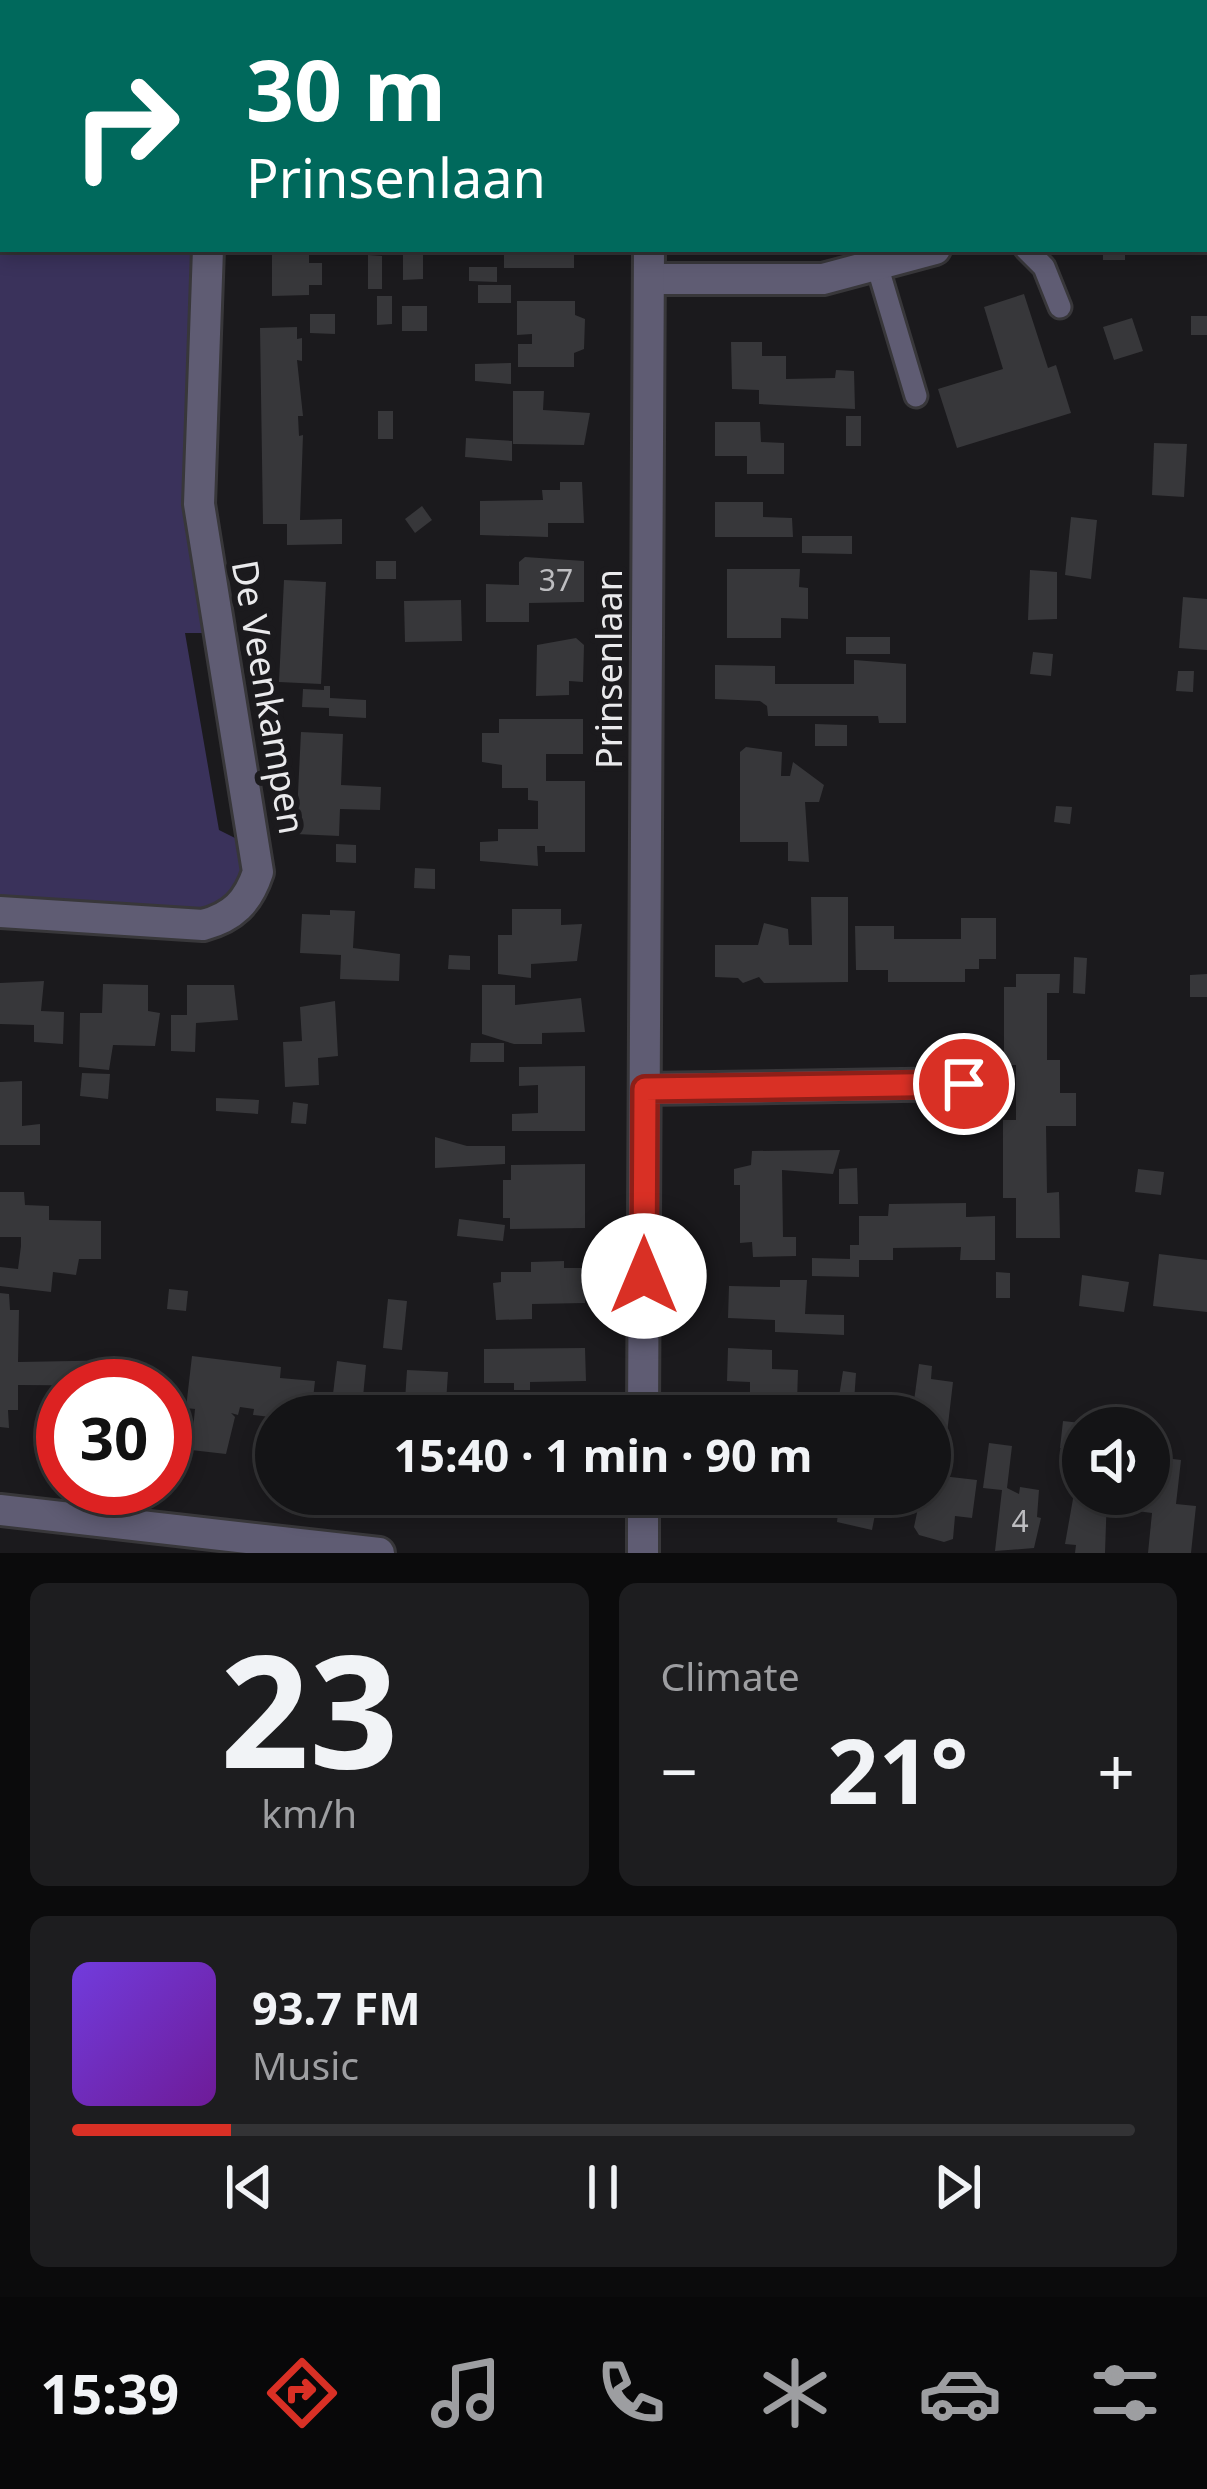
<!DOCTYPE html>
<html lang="en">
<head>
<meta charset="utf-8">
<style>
	:root { --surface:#141416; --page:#1d1d1f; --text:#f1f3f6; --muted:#9d9ea1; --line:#333335; --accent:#d93025 }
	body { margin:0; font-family:"Noto Sans",sans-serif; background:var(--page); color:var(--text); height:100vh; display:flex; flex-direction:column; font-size:45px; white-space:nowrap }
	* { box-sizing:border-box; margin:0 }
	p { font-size:39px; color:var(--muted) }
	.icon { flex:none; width:66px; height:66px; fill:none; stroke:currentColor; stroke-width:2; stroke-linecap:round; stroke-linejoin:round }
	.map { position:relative; height:1553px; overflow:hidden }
	.side { display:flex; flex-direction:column; gap:30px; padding:30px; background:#0b0b0c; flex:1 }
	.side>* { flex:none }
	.banner { position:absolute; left:0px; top:0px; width:1209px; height:252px; box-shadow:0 6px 18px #0003,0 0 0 3px var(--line); background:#00695c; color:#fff; overflow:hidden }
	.tools { position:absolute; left:1062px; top:1407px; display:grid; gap:24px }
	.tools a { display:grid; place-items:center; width:108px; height:108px; border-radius:50%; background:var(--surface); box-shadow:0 6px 18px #0003,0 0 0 3px var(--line); font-size:60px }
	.speed { position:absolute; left:36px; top:1359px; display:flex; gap:24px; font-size:60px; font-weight:700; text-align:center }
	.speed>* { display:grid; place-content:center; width:156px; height:156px; border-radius:50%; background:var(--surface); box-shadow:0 6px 18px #0003,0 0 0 3px var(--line); line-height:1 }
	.speed .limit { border:18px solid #d22; background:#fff; color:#111 }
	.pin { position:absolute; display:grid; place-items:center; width:102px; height:102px; color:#fff; margin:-51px; border:6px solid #fff; border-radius:50%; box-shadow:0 3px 12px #0007 }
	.me { position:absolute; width:132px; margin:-66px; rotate:0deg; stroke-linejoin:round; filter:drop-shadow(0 0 9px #0008) }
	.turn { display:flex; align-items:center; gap:42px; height:252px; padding:0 48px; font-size:54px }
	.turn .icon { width:156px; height:156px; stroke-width:2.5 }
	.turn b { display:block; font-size:84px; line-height:102px }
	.big { font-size:90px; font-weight:700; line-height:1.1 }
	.side .tile { flex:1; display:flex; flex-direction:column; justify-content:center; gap:18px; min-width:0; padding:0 42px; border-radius:18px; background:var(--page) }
	.side .dial { align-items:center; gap:0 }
	.dial b { font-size:156px; line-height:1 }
	.song { display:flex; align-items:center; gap:36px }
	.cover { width:144px; height:144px; border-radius:18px; background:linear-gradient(135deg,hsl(260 70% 55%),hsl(280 70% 35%)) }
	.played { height:12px; border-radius:6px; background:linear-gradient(90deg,var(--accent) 15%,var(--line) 15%) }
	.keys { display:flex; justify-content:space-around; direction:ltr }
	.heat { display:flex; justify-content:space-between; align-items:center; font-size:66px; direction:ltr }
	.side .tiles { flex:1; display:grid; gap:30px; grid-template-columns:1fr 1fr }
	.tile:last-child { grid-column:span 2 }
	.trip { position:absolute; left:255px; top:1395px; width:696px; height:120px; border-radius:60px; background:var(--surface); box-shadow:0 6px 18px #0003,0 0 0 3px var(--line); font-weight:700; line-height:120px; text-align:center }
	.tab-bar { display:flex; height:192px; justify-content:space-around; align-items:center; background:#080809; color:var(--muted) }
	.tab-bar .icon { width:84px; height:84px }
	.tab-bar .current { color:var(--accent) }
	.tab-bar b { font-size:54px; color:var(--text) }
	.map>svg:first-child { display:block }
</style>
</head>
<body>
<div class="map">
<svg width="1207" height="1553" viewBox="0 0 1207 1553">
	<rect width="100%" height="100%" fill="#1b1a1d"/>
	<polygon fill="#3a325b" points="0,0 206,0 3,3 3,249 196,249 190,537 205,633 185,633 219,830 243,842 246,864 239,889 207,911 0,898"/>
	<g fill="#37373a">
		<polygon points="272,249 309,249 309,263 322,263 322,285 309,285 309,295 272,296"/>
		<rect x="504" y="249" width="70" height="19"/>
		<rect x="1103" y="249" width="22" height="11"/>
		<polygon points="403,252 423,252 423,279 403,280"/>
		<polygon points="368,255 382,256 382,289 368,289"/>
		<polygon points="469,267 497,267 497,282 469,281"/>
		<rect x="478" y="285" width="33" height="18"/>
		<polygon points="1024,294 1048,368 1056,365 1071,413 957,448 938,389 1003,369 984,307"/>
		<polygon points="377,296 392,296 392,324 377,325"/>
		<polygon points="517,301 575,301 575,315 585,319 584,349 574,353 574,367 518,367 518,344 532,344 532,334 517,335"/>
		<rect x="402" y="306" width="25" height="25"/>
		<polygon points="310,314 335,314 335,334 310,333"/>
		<rect x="1191" y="316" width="16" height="19"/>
		<polygon points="1132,318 1143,351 1114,360 1103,327"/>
		<polygon points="297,327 297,339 302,338 302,361 297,360 303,416 298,416 299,436 303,435 300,520 342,519 342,544 287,545 287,524 263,524 260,328"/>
		<polygon points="731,342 762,342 762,356 786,356 786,379 835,378 836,370 854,371 855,409 759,404 759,390 732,389"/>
		<polygon points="511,363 511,384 475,381 475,364"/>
		<polygon points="513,391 544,391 543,410 590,413 584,445 513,444"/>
		<rect x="378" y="411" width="15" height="28"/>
		<rect x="846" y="416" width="15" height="30"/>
		<polygon points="715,422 760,422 761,442 784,443 784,474 747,474 747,456 715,456"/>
		<polygon points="466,438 512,441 512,461 465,457"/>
		<polygon points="1154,443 1187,444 1184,497 1152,495"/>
		<polygon points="560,482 582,482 584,523 548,523 548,537 480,535 480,501 543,500 542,490 560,490"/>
		<polygon points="715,502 763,502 763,517 792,518 793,537 715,537"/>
		<polygon points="422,506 432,520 415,533 405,519"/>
		<polygon points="1071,517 1097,520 1091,579 1065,575"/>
		<polygon points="802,536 852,536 852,554 802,553"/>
		<polygon points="525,557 584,561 584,602 529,603 529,622 486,622 486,584 519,585 519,562"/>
		<rect x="376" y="561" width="20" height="18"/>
		<polygon points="727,569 800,569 799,587 808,588 808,619 781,618 781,638 727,638"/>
		<polygon points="1030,570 1057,572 1057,619 1028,620"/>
		<polygon points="284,580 326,582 321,684 279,682"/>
		<polygon points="1183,597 1207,599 1207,650 1179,648"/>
		<polygon points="461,600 462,641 405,642 404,601"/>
		<rect x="846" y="637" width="44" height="17"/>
		<polygon points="576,638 584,645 583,682 569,681 569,695 536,696 537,645"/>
		<polygon points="1033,652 1053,654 1051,676 1030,674"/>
		<polygon points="854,660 906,664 906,723 879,723 878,716 768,716 767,706 760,701 715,699 715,665 775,666 775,684 854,684"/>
		<polygon points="1178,671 1194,671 1193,692 1176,691"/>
		<polygon points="324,686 330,686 330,698 366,700 366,718 329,716 329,708 302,707 303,689 324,690"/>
		<polygon points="499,719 583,719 583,754 546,754 546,781 585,781 585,852 545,852 545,846 537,846 538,866 480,861 480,842 498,841 498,829 538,829 538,801 528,800 528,788 502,788 502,765 482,762 482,733 499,733"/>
		<polygon points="815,724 847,725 847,746 815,746"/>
		<polygon points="301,732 343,734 341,785 381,787 380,810 340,809 339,836 296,834"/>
		<polygon points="746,747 782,752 781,776 790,776 793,762 824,785 819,802 805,802 809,862 788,861 788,842 740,842 740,752"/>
		<polygon points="1056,806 1072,807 1070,824 1054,822"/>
		<polygon points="336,844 356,845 356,863 336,862"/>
		<polygon points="415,868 435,869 435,889 414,888"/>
		<polygon points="811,897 848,897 848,982 764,983 759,977 743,983 738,978 715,977 715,945 758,945 764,923 788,929 789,945 812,945"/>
		<polygon points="512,909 561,909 561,925 582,924 577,961 531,964 531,978 498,974 498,935 512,935"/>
		<polygon points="330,910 355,911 353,948 400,954 399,981 340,979 341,955 300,953 302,914 330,915"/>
		<polygon points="961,918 996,918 996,959 979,959 979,969 965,969 965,982 888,982 888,970 856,970 855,926 894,926 894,939 961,939"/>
		<polygon points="449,955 470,956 470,970 448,969"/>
		<polygon points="1074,957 1087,958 1085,994 1073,993"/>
		<polygon points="1016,974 1060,974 1059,993 1047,993 1047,1060 1060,1060 1060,1093 1076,1093 1076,1126 1046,1126 1047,1193 1059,1192 1060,1238 1016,1238 1016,1198 1003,1198 1003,1120 1016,1120 1016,1065 1004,1065 1004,987 1016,987"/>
		<polygon points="1207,974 1207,997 1190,997 1190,975"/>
		<polygon points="44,981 41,1011 64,1012 63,1044 34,1042 34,1025 0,1024 0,983"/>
		<polygon points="103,984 148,985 148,1011 160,1013 155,1046 113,1045 109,1070 79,1067 80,1013 102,1013"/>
		<polygon points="187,985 234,985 238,1020 196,1023 195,1052 171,1051 171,1015 187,1015"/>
		<polygon points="482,985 515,985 515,1005 581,998 585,1032 542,1033 542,1044 514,1044 482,1034"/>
		<polygon points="335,1001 338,1056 318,1058 319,1085 285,1087 283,1042 302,1041 300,1007"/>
		<polygon points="471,1043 504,1043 504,1062 470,1062"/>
		<polygon points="585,1066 585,1131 512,1131 512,1114 538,1113 538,1085 519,1086 519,1067"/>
		<polygon points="82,1073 110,1074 108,1099 80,1096"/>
		<polygon points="22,1081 22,1126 40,1124 40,1145 0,1145 0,1082"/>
		<polygon points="216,1098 259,1100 258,1114 216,1111"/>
		<polygon points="293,1102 308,1104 306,1124 291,1123"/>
		<polygon points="435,1137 467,1146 505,1146 505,1164 435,1168"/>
		<polygon points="840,1150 833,1174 782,1170 783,1237 796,1237 796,1256 753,1257 752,1242 740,1243 740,1185 734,1185 734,1169 751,1165 752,1151"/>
		<polygon points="585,1164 585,1228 510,1229 510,1218 503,1218 503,1180 511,1180 511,1165"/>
		<polygon points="857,1168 858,1204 839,1204 839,1169"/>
		<polygon points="1138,1169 1164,1172 1161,1195 1135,1192"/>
		<polygon points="0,1192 24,1192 25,1205 49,1206 49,1220 101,1221 101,1259 79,1259 76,1275 53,1272 51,1292 0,1286 0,1267 18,1269 21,1246 21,1237 0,1237"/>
		<polygon points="966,1203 966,1217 995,1216 995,1260 960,1260 961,1247 893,1248 893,1260 859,1260 859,1277 812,1276 812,1258 850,1259 850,1245 859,1245 859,1216 888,1216 889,1204"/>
		<polygon points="459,1219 505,1225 503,1241 457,1236"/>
		<polygon points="1159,1254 1207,1260 1207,1312 1153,1306"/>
		<polygon points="564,1261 564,1268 585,1268 585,1303 532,1304 532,1319 496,1320 493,1283 501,1282 501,1272 531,1272 531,1262"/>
		<polygon points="996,1272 1010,1273 1010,1298 996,1298"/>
		<polygon points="1082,1275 1129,1282 1124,1312 1079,1306"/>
		<polygon points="780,1280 807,1280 805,1314 844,1315 844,1335 775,1332 775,1320 728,1318 729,1286 780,1287"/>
		<polygon points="169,1289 188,1291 186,1311 167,1309"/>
		<polygon points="0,1293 9,1294 10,1310 19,1310 18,1362 128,1360 126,1372 161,1376 160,1386 18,1385 18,1410 8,1410 9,1428 0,1427"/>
		<polygon points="388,1299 407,1301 402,1350 383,1348"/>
		<polygon points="585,1348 586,1381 530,1382 530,1390 514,1390 514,1383 484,1383 484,1349"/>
		<polygon points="728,1348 772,1350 772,1369 798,1370 797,1403 750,1402 750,1382 727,1381"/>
		<polygon points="192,1356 281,1367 280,1378 315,1381 311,1416 276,1416 276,1460 266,1459 270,1417 253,1415 254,1409 240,1407 238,1415 231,1413 235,1417 226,1454 191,1450 195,1409 186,1408"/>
		<polygon points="337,1361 366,1365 363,1397 333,1394"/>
		<polygon points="919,1364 932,1366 931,1379 953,1382 942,1476 977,1480 972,1518 955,1516 953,1539 944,1542 919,1535 914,1527 921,1494 930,1494 930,1416 912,1416"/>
		<polygon points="407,1370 448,1372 446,1403 436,1402 436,1416 404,1416"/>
		<polygon points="843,1371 856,1373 853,1416 836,1416"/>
		<polygon points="489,1396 531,1399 531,1416 486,1415"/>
		<polygon points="1063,1421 1099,1425 1099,1428 1083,1428 1083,1450 1060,1448"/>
		<polygon points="989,1443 1012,1446 1007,1488 1019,1494 1020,1487 1039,1490 1037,1517 1041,1518 1034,1548 995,1551 1002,1490 983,1488"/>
		<polygon points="1149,1456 1181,1460 1176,1504 1196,1506 1191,1553 1148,1553 1152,1513 1137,1511 1138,1494 1149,1494"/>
		<polygon points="1076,1482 1083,1483 1083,1494 1107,1494 1105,1553 1075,1553 1076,1545 1065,1544"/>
		<rect x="748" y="1494" width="49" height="20"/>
		<polygon points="840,1494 879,1494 872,1530 837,1522"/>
	</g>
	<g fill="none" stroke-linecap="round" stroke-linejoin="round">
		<defs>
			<g id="service">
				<polyline points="1026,249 1044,267 1060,307"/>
				<polyline points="877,265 916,396"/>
			</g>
			<g id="minor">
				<polyline points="647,0 647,3"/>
				<polyline points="216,3 217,0"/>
				<polyline points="1036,3 1037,0"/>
				<polyline points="649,279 823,279 935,249"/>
				<path d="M0 912 203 925C233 917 248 902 258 872L199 504 208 249"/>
				<polyline points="645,1089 964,1084"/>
				<polyline points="643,1416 649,249"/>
				<polyline points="0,1510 379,1553"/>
				<polyline points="643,1553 643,1494"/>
			</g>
		</defs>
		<use href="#service" stroke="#38373a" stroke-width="27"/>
		<use href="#minor" stroke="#38373a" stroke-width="36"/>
		<use href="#service" stroke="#5f5c73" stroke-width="21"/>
		<use href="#minor" stroke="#5f5c73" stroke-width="30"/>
	</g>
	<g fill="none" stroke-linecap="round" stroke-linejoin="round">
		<defs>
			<polyline id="route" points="644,1276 645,1089 964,1084"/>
		</defs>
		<use href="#route" stroke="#8d1f18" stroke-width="30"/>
		<use href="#route" stroke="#d93025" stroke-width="21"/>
	</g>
	<g text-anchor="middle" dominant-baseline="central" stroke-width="12" stroke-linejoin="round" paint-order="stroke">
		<g font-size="30" fill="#bdbdc0">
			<text x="556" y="579">37</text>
			<text x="1020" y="1520">4</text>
		</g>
		<g font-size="36" fill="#eaeaec" stroke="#1b1a1d">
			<text transform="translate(608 669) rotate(-90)">Prinsenlaan</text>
			<text transform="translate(269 697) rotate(80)">De Veenkampen</text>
		</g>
	</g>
</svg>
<div class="tools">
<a><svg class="icon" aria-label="sound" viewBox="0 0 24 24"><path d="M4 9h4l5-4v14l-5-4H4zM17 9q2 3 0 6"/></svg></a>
</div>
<div class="speed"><div class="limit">30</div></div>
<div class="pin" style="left:964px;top:1084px;background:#d93025"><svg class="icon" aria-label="arrive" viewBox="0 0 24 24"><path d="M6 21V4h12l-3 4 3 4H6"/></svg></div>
<svg class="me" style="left:644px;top:1276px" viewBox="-20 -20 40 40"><circle r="19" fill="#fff"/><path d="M0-13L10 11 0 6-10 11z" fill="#d93025"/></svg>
<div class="trip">15:40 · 1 min · 90 m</div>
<div class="banner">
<div class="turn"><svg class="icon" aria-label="right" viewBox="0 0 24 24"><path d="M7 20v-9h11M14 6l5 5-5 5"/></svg><div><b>30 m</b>Prinsenlaan</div></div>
</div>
</div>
<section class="side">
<div class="tiles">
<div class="tile dial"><b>23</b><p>km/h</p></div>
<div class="tile"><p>Climate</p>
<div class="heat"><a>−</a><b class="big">21°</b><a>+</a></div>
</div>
<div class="tile">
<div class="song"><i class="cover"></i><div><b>93.7 FM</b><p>Music</p></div></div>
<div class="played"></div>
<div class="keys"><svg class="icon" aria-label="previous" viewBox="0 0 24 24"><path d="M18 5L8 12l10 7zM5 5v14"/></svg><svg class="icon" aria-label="pause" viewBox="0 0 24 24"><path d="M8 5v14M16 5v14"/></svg><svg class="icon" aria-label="next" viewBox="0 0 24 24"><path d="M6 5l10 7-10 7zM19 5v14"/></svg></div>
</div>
</div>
</section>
<nav class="tab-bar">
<b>15:39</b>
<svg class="icon current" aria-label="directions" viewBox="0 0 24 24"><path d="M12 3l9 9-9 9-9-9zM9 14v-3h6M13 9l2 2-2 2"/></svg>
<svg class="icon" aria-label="music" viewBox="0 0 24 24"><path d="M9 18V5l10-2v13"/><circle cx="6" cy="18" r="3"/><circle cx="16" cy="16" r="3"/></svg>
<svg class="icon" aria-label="phone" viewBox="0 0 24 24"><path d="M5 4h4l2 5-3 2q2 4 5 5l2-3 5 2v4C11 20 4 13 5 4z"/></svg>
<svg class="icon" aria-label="climate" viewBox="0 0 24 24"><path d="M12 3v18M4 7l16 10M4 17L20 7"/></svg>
<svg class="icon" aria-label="car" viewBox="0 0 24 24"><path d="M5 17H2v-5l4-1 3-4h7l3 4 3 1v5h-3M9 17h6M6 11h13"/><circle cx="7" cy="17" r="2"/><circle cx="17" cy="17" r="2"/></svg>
<svg class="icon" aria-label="filters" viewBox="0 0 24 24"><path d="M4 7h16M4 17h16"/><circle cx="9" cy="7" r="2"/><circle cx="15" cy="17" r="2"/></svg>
</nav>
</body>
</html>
